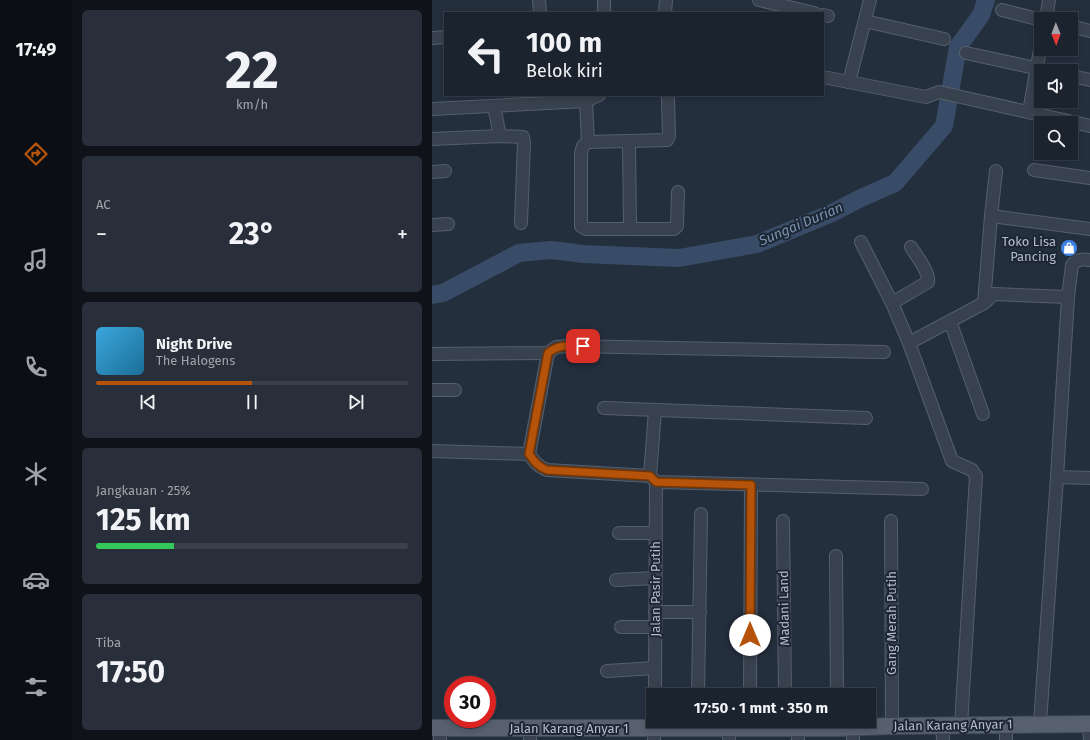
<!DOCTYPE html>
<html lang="id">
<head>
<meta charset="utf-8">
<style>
	:root { --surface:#1b232e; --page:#282f3a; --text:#f1f3f6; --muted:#a0a4aa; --line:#39404a; --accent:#b45309 }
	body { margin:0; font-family:"Fira Sans",sans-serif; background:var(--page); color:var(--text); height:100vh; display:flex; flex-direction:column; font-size:15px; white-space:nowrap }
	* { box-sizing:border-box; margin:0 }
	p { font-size:13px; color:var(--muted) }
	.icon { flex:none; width:22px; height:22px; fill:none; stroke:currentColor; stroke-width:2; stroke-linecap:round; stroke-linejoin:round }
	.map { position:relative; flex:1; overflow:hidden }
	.panel { display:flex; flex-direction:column; gap:10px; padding:10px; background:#0f1319; width:360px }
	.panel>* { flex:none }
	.top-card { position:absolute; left:12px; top:12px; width:380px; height:84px; border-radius:0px; box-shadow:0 2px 6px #0003,0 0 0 1px var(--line); background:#1b232e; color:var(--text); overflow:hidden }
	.needle { width:26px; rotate:179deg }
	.tools { position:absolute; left:602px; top:12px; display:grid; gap:8px }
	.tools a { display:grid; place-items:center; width:44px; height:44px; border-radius:0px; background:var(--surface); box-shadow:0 2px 6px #0003,0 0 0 1px var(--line); font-size:20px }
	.speed { position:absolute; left:12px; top:676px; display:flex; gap:8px; font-size:20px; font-weight:700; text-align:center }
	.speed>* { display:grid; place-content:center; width:52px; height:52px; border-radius:50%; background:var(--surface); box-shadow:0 2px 6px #0003,0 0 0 1px var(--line); line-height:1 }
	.speed .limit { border:6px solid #d22; background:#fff; color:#111 }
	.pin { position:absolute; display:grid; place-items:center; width:34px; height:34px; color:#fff; margin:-17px; border-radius:8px; box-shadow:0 2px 6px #0006 }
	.me { position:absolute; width:44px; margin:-22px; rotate:0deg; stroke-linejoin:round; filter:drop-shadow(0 0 3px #0008) }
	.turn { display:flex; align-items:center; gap:14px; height:84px; padding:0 16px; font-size:18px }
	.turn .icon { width:52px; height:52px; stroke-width:2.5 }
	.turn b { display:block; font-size:28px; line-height:34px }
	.big { font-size:30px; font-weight:700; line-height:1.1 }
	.panel .card { flex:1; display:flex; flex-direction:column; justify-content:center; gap:6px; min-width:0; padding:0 14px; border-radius:6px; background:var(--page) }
	.panel .dial { align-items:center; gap:0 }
	.dial b { font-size:52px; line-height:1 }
	.song { display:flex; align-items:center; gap:12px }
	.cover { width:48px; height:48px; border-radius:6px; background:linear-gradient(135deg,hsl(200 70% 55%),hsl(200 70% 35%)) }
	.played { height:4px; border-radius:2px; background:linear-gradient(90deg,var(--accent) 50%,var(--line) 50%) }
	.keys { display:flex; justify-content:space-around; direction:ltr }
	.heat { display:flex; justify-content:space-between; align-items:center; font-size:22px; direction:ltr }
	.charge { height:6px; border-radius:3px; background:linear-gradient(90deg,#34c759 25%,var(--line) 0) }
	.trip { position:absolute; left:214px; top:688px; width:230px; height:40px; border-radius:0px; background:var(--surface); box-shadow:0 2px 6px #0003,0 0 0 1px var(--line); font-weight:700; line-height:40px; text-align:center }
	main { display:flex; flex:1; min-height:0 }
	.tabs { display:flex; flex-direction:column; width:72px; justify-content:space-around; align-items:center; background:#0b0e12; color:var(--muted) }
	.tabs .icon { width:28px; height:28px }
	.tabs .active { color:var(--accent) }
	.tabs b { font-size:18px; color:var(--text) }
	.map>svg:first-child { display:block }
</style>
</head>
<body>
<main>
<nav class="tabs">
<b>17:49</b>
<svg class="icon active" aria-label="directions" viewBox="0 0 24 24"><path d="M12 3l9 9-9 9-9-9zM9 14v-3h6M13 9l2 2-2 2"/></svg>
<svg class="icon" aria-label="music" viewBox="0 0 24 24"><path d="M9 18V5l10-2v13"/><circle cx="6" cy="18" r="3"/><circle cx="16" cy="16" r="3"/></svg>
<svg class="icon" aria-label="phone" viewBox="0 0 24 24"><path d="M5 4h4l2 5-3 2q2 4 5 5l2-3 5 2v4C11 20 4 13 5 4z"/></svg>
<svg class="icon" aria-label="climate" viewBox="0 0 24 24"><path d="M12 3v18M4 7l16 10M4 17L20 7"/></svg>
<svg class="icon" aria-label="car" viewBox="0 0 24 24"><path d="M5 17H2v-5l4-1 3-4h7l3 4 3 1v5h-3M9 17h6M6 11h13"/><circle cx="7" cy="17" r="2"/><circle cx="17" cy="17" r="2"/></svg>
<svg class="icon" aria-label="filters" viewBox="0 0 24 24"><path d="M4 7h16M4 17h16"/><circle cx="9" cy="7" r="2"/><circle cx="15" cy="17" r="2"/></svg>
</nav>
<section class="panel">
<div class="card dial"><b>22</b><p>km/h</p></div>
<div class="card"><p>AC</p>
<div class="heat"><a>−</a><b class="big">23°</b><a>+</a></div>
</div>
<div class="card">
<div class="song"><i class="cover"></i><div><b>Night Drive</b><p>The Halogens</p></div></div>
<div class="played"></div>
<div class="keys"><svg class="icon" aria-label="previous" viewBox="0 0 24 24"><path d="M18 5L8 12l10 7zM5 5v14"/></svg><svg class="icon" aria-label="pause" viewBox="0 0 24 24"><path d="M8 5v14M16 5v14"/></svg><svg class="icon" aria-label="next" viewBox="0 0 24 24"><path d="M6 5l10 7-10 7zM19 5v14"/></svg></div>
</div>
<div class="card"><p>Jangkauan · 25%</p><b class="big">125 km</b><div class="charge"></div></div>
<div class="card"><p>Tiba</p><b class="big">17:50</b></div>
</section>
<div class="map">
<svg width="658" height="740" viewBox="0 0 658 740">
	<rect width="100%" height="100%" fill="#242f3e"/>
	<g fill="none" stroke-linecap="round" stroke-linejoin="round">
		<polyline stroke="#394c67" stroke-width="18" points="0,295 11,293 87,253 119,250 151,254 247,258 325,244 400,213 427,199 463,183 512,126 526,47 549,15 554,0"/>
		<defs>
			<g id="minor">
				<polyline points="107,0 108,13"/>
				<polyline points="172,0 172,13"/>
				<polyline points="327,0 382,13"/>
				<polyline points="570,10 609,20"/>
				<polyline points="233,13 234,0"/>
				<polyline points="391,15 396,16"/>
				<polyline points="614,19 617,0"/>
				<polyline points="433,21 512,39"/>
				<polyline points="639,26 658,31"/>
				<polyline points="0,38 13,37"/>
				<polyline points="534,53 617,71"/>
				<polyline points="639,76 658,80"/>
				<polyline points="391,77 494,97 507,92 658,126"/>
				<polyline points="417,82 438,0"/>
				<polyline points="154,101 156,142 151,146 149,153 149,226 154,229 242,229 245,226 246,192"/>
				<polyline points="62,106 68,136"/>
				<polyline points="0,109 154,101 167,95"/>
				<polyline points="597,112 609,44"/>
				<polyline points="0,139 68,136 91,137 92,142 89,223"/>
				<polyline points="156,142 235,140 237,136 236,98 235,95"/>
				<polyline points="197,142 198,229"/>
				<polyline points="602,170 658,178"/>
				<polyline points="0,172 13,171"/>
				<polyline points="559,216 658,229"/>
				<polyline points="0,225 16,224"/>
				<polyline points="429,242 460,303"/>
				<polyline points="552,303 559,216 564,171"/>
				<polyline points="518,321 551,414"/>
				<path d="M477 343 460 303 496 282C498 273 484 255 479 247"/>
				<path d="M116 353 97 454C102 461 106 467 115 470L218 476 224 482 490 489"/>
				<polyline points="0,354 116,353 124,347 135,346 452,352"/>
				<polyline points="0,390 23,390"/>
				<polyline points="172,408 434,418"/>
				<polyline points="0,451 97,454"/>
				<polyline points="218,476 223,410"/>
				<polyline points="625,477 658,478"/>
				<polyline points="351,521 353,695"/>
				<polyline points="459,521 460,726"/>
				<polyline points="187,533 224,533"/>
				<polyline points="404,556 405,695"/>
				<polyline points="184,580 223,578"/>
				<polyline points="223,612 268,612"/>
				<polyline points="189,627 223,627"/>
				<polyline points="175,671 223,668"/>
				<polyline points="223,695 224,482"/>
				<polyline points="266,695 269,514"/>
				<polyline points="318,695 319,485"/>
				<path d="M608 723 625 477 636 297 640 265C645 259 651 259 658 260"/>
				<polyline points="657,724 658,740"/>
				<polyline points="510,725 511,740"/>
				<polyline points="529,725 544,476 540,470 520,461 477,343 552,303 562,294 636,297"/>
				<polyline points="98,728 98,740"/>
				<polyline points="297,728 297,740"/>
				<polyline points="366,728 366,740"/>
				<polyline points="421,728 421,740"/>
				<polyline points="8,740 8,728"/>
				<polyline points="222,740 223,721"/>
				<polyline points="574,740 574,725"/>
			</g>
			<polyline id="major" points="0,728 405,728 460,726 658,724"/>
		</defs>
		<use href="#minor" stroke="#565f6c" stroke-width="14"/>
		<use href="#major" stroke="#414a57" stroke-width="18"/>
		<use href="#minor" stroke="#38414e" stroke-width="12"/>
		<use href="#major" stroke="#56606e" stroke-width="16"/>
	</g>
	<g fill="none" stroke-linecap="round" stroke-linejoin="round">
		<defs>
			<path id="route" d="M151 346C139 346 126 344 116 353L97 454C102 461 106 467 115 470L218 476 224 482 319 485 318 635"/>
		</defs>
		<use href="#route" stroke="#753606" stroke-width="10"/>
		<use href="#route" stroke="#b45309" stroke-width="7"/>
	</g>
	<defs>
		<symbol id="shop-disc" viewBox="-11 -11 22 22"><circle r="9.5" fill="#3f7fe0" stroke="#1d2633"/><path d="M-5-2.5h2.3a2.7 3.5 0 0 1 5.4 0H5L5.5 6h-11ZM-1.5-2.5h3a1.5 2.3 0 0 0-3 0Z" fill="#fff"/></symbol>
	</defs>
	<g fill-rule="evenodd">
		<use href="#shop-disc" x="627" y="238" width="20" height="20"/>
	</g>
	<g text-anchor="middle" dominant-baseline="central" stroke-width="4" stroke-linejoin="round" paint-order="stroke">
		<g font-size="13" fill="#b4bcc9" stroke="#1d2633" text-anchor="end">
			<text x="624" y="241">Toko Lisa<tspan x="624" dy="15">Pancing</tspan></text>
		</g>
		<g font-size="13" fill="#b4bcc9" stroke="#1d2633">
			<text transform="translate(223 589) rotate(-90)">Jalan Pasir Putih</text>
			<text transform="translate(352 608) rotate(-91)">Madani Land</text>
			<text transform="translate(459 623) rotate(-90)">Gang Merah Putih</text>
			<text transform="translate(521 725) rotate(-1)">Jalan Karang Anyar 1</text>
			<text x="137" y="728">Jalan Karang Anyar 1</text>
		</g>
		<g font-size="14" font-style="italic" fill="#7c92b1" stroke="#1d2633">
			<text transform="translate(369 224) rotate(-23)">Sungai Durian</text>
		</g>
	</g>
</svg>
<div class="tools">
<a><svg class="needle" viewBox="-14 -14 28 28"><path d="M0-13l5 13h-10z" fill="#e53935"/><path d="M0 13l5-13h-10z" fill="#a0a4aa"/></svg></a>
<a><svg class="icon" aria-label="sound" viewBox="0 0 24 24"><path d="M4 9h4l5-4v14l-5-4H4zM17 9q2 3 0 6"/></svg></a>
<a><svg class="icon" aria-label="search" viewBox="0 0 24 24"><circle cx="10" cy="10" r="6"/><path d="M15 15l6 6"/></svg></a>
</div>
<div class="speed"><div class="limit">30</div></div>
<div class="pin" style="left:151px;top:346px;background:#d93025"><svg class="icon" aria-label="arrive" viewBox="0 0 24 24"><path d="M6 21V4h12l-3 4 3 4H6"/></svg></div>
<svg class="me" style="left:318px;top:635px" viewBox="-20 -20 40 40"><circle r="19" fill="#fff"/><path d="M0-13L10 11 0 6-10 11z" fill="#b45309"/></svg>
<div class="trip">17:50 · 1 mnt · 350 m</div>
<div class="top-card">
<div class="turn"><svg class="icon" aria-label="left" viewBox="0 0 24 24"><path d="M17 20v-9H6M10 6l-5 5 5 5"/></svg><div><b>100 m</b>Belok kiri</div></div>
</div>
</div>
</main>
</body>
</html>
